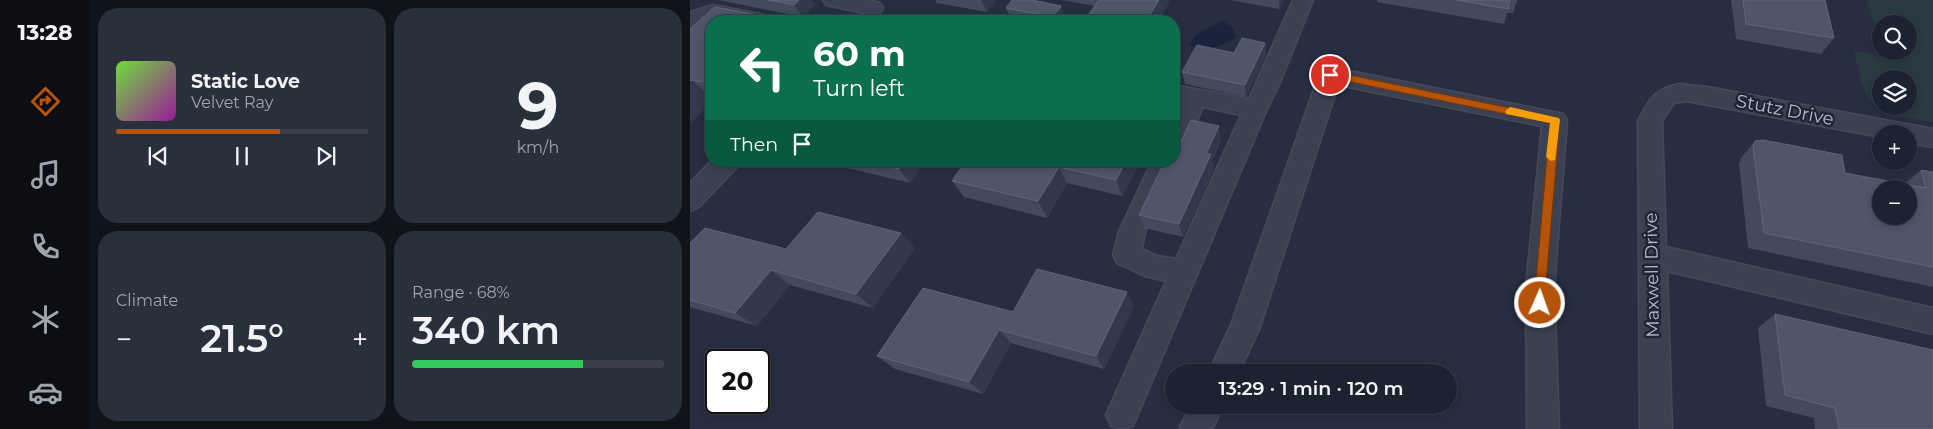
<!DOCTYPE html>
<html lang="en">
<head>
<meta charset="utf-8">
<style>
	:root { --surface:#1d2230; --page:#2a2f3c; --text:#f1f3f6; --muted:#a0a4ab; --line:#3b3f4c; --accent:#b45309 }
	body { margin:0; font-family:Montserrat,sans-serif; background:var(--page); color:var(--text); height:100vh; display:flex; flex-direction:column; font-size:19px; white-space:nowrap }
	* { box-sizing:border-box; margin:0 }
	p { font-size:16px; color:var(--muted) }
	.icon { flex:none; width:28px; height:28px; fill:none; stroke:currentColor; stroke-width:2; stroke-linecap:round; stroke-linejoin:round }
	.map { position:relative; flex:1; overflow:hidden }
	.panel { display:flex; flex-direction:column; gap:8px; padding:8px; background:#10131a; width:600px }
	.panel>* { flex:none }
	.banner { position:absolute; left:15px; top:15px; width:475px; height:152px; border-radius:20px; box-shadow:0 2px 8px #0003,0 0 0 1px var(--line); background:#0b6e4f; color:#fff; overflow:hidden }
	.tools { position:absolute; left:1182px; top:15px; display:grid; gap:10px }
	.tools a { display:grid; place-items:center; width:45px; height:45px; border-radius:50%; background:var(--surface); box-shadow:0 2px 8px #0003,0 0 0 1px var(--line); font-size:25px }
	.speed { position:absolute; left:15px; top:349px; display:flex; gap:10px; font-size:25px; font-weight:700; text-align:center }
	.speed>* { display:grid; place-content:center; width:65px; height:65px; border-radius:50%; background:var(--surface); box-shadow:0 2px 8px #0003,0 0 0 1px var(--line); line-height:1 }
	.speed .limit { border:2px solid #111; border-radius:8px; background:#fff; color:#111 }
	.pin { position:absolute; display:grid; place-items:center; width:42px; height:42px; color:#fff; margin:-21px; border:2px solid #fff; border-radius:50%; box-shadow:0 1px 5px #0007 }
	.me { position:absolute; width:55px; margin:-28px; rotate:2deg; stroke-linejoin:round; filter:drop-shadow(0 0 4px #0008) }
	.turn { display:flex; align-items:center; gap:18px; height:105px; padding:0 25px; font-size:22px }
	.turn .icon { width:65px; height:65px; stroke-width:2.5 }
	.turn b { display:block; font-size:35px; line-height:42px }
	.then { display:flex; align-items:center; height:48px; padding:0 25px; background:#0003; gap:10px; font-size:19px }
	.big { font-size:38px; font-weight:600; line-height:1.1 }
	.panel .tile { flex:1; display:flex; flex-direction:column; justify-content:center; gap:8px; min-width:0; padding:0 18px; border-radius:20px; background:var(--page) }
	.panel .dial { align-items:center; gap:0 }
	.dial b { font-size:65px; line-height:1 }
	.song { display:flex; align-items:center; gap:15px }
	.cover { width:60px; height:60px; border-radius:8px; background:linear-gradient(135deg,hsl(100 70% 55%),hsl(300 70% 35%)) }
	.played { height:5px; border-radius:2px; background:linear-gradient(90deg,var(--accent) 65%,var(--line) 65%) }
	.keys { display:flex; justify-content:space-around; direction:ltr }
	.heat { display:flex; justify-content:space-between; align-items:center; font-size:28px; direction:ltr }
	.charge { height:8px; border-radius:4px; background:linear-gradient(90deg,#34c759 68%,var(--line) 0) }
	.panel .tiles { flex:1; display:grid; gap:8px; grid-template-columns:repeat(2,1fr) }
	.trip { position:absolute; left:475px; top:364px; width:292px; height:50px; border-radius:25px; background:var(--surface); box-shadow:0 2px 8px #0003,0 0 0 1px var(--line); font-weight:600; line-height:50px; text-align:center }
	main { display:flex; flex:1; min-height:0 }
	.tab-bar { display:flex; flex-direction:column; width:90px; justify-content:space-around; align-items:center; background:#0c0e13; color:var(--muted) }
	.tab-bar .icon { width:35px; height:35px }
	.tab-bar .selected { color:var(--accent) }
	.tab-bar b { font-size:22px; color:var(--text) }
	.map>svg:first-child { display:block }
</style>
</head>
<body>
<main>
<nav class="tab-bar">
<b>13:28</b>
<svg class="icon selected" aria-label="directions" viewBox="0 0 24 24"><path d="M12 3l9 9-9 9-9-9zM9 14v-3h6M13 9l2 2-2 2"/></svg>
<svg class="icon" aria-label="music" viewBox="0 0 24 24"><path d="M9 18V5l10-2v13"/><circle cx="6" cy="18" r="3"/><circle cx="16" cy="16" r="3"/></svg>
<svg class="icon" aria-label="phone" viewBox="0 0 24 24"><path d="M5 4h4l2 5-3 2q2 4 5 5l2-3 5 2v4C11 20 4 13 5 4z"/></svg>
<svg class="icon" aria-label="climate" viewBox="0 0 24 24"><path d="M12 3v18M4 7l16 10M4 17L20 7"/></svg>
<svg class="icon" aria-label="car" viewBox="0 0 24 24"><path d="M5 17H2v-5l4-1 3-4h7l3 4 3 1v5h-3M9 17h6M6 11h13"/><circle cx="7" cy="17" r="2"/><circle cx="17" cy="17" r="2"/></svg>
</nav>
<section class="panel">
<div class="tiles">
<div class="tile">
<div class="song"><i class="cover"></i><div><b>Static Love</b><p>Velvet Ray</p></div></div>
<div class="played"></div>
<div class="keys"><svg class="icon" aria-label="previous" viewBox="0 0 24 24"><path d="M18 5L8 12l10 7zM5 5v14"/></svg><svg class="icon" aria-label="pause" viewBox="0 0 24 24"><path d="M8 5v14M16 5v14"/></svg><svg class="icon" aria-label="next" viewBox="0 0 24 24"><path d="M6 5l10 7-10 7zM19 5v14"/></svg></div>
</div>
<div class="tile dial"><b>9</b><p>km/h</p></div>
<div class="tile"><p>Climate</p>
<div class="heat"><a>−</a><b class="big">21.5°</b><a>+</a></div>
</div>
<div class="tile"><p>Range · 68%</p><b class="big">340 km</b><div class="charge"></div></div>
</div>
</section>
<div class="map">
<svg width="1243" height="429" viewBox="0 0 1243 429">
	<rect width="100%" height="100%" fill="#272e40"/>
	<path fill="#293a41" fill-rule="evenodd" d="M1177 0H1243V122C1225 119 1190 115 1179 99 1170 85 1168 66 1164 51L1192 56V51H1219V24H1191V50ZM1191 79H1219V106H1191Z"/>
	<polygon fill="#1a233e" points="533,21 542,28 547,38 529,46 511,50 499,46 506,34"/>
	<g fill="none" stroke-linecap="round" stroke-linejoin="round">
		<defs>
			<g id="minor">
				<polygon points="133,0 177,0 190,3 193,8 190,13 183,15 136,5"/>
				<path d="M603 0H623L591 80 577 109 443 426C435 429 429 429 421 426L416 415 476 281 455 276 427 263 423 255 429 232 462 161H484V154L487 161 455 232 452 249 468 256 486 259 551 115 513 107 493 151 484 153V119L492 103 484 101V85L559 99Z"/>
				<polygon points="23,5 70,14 77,16 81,21 35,21 24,19 0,26 0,12"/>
				<polygon points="640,67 873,114 877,120 864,287 869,429 837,429 836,287 852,126 648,85 570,327 549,372 519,372 541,325 629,75 632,69"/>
				<path d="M989 84 1017 87 1243 129V147L1219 143V134H1191V137L997 101 984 103 972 121 976 247 1243 308V334L977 271 982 429H950L948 121C959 100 964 89 989 84Z"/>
				<polygon points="21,161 49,161 46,168 9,207 0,211 0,183"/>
				<polygon points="501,405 534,405 522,429 489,429"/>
			</g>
		</defs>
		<use href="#minor" stroke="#454959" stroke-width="3"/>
		<use href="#minor" fill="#3b4150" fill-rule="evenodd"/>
	</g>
	<g fill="#434a5e">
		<polygon points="28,0 121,0 125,5 113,17"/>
		<polygon points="245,0 306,0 297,12 247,3"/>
		<polygon points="372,0 479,0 479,3 405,6"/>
		<polygon points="540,0 593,0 589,9"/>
		<polygon points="687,0 827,0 823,13 817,13 814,24 687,2"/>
		<polygon points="1041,0 1135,0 1144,38 1131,54 1046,39"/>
		<polygon points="371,6 375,17 372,21 331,21 321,19 316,8"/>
		<polygon points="21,21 21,102 0,123 0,29"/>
		<polygon points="575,43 576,55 556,97 495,84 492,72 544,53"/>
		<polygon points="531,141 522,161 524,169 493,237 454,228 449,215 488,148"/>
		<polygon points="1065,141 1155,173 1214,184 1231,170 1243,172 1243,287 1058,248 1049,164 1051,158"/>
		<polygon points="142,161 237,161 220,183 145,165"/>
		<polygon points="276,161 451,161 432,196 377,183 357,218 274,197 262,181"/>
		<polygon points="0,243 96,249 225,248 183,308 100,285 67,326 0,307"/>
		<polygon points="444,306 414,369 321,343 293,394 205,369 187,356 323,312"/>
		<polygon points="1085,314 1243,429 1125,429 1124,418 1076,406 1068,328"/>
	</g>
	<g fill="#32394d">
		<polygon points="109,0 121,0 125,5 113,17 104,5"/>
		<polygon points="291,0 306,0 297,12"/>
		<polygon points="469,0 479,0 479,3 469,21 456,21"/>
		<polygon points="589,0 593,0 589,9"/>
		<polygon points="371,6 375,17 372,21 364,21 363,17"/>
		<polygon points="80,17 83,21 76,21"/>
		<polygon points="575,43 576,55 556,97 555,85"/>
		<polygon points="21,74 21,90 13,82"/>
		<polygon points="2,80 21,98 21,102 0,123 0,81"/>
		<polygon points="484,96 487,108 484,114"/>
		<polygon points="529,126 531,141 522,161 524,169 493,237 489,224 516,154"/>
		<polygon points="215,161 237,161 220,183 209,169"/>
		<polygon points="436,161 451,161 432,196 426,180"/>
		<polygon points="369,167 377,183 357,218 348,201"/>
		<polygon points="211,233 225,248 183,308 166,294"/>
		<polygon points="81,270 100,285 67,326 45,313"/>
		<polygon points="437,292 444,306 414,369 406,356"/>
		<polygon points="309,330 321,343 293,394 279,382"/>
	</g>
	<g fill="#4f566a" stroke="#606679" fill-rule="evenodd">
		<polygon points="78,0 109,0 104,5"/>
		<polygon points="322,0 342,0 371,6 363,17 316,8"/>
		<polygon points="409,0 469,0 456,21 394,21"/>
		<polygon points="767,0 820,0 818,9"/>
		<polygon points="1053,0 1135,0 1144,38 1056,24"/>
		<polygon points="25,7 80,17 76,21 21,21 21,74 13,82 2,80 0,81 0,29"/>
		<polygon points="552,38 575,43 555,85 492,72 507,45 544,53"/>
		<polygon points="501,120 529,126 516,154 521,154 489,224 449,215 475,161 484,161 484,147 488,148"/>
		<path d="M1073 140 1152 155 1155 173 1236 188 1231 170 1243 172V267L1074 233 1063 147 1065 141ZM1191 189H1219V216H1191Z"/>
		<polygon points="176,161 215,161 209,169"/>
		<polygon points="276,161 436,161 426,180 369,167 348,201 262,181"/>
		<polygon points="128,212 211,233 166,294 81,270 45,313 0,300 0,243 15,228 96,249"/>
		<polygon points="347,269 437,292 406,356 309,330 279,382 187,356 233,288 323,312"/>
		<polygon points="1085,314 1243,350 1243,429 1149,429 1145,408 1095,395"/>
	</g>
	<polygon fill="#b45309" stroke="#753606" points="640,71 869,118 870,120 854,307 850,308 845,307 844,303 860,123 636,77 636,72"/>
	<polygon fill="#f59e0b" points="820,107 869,118 870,120 865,160 861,161 856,157 860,123 816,114 815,111"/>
	<g text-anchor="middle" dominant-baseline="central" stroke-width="5" stroke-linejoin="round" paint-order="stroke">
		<g font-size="18" fill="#b8bcca" stroke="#202535">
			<text transform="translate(1095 110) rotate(11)">Stutz Drive</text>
			<text transform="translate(962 275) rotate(-91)">Maxwell Drive</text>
		</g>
	</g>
</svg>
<div class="tools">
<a><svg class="icon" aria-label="search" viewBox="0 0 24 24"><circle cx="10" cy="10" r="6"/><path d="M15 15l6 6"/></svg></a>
<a><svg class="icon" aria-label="layers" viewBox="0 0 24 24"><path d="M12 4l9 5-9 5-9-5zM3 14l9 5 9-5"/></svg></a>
<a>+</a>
<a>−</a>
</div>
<div class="speed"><div class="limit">20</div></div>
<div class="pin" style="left:640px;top:75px;background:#d93025"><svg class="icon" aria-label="arrive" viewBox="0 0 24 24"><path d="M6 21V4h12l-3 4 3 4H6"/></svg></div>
<svg class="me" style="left:850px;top:303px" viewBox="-20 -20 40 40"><circle r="17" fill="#b45309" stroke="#fff" stroke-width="3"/><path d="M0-11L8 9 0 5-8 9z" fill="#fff"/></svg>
<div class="trip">13:29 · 1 min · 120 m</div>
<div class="banner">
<div class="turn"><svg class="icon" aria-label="left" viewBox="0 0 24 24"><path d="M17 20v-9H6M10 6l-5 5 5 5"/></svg><div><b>60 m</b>Turn left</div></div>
<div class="then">Then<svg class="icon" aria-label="arrive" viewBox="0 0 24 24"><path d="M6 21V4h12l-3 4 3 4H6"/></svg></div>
</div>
</div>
</main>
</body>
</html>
